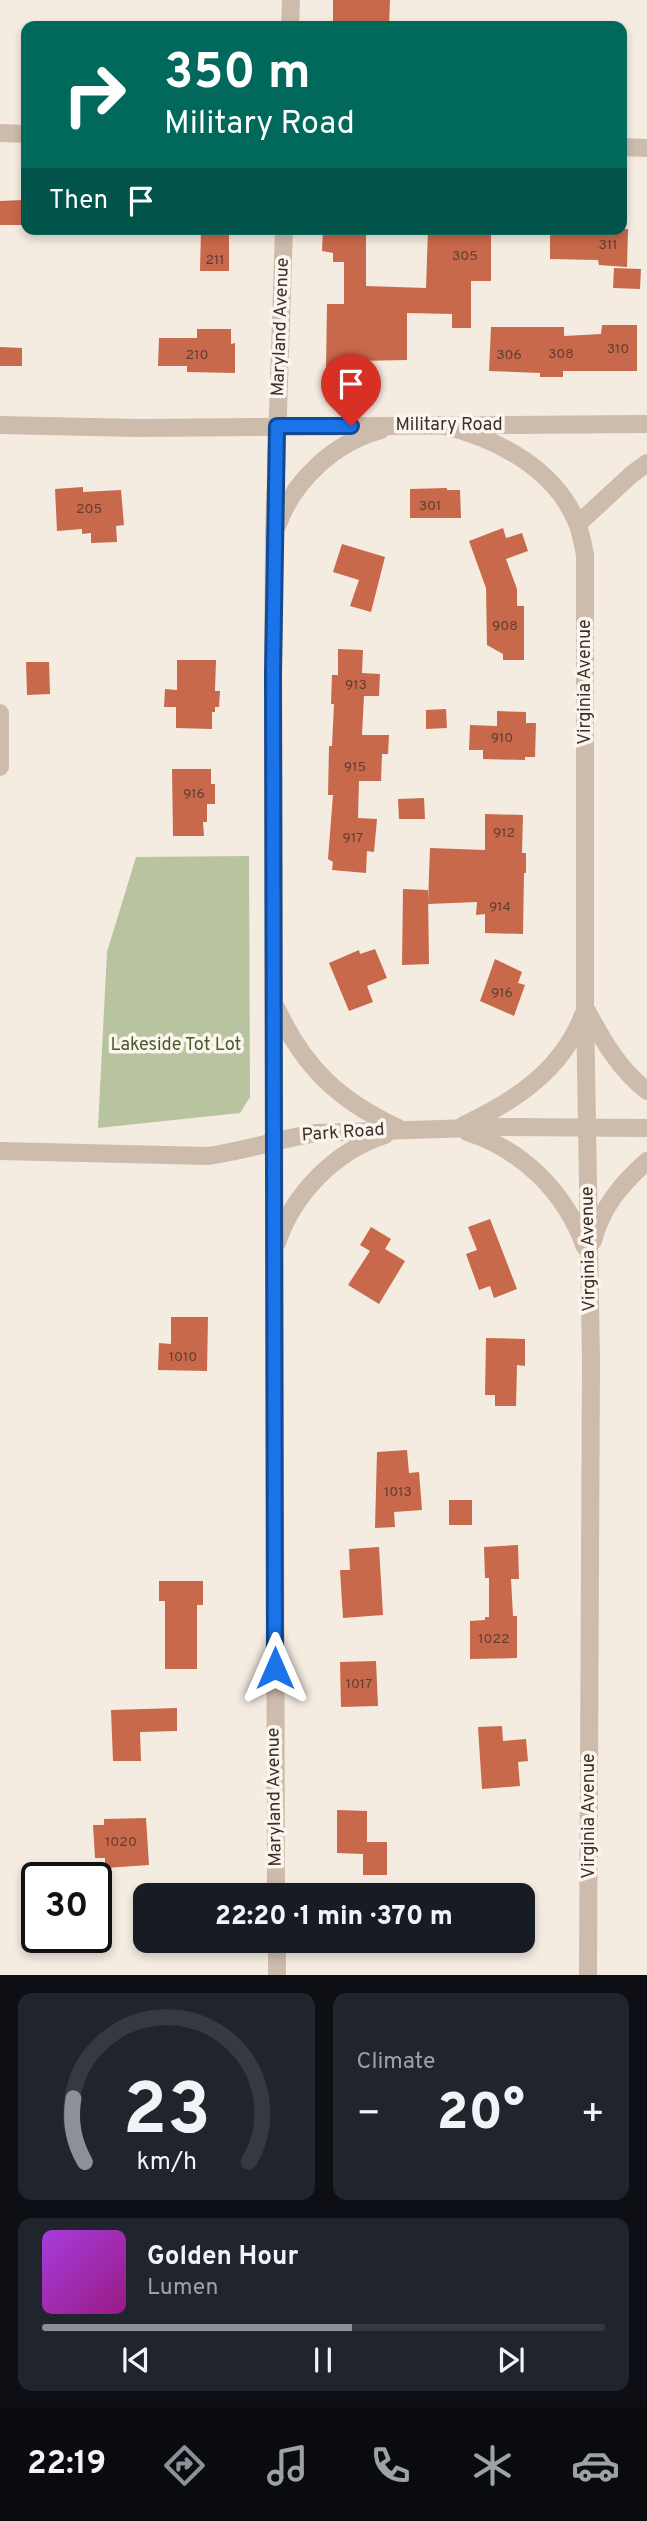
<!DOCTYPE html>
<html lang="en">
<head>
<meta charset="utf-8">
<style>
	:root { --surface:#171b24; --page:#20242c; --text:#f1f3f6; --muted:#9ea1a6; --line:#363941; --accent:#8c9099 }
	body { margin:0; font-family:Overpass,sans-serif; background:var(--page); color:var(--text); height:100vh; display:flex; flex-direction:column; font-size:26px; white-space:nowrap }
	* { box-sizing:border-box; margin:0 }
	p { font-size:23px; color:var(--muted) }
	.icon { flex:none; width:38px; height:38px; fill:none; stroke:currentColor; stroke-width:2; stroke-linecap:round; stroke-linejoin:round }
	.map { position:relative; height:1975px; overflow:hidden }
	.drawer { display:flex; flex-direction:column; gap:18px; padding:18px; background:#0d0f14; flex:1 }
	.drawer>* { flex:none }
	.guide { position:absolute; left:21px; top:21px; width:606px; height:214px; border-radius:14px; box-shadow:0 4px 10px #0003; background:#00695c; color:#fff; overflow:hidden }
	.speed { position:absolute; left:21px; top:1862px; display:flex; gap:14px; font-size:35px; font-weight:700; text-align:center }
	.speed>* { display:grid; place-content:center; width:91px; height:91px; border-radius:50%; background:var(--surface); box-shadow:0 4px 10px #0003; line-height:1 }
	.speed .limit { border:4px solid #111; border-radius:10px; background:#fff; color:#111 }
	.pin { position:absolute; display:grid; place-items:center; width:60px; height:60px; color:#fff; margin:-72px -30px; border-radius:50% 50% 50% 0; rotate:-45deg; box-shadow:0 0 7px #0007 }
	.pin .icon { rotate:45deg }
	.me { position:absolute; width:77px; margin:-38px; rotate:0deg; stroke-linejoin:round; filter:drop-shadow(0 0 5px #0008) }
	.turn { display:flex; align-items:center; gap:24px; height:147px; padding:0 28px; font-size:32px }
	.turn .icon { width:91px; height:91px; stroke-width:2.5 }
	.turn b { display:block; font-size:49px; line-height:60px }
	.then { display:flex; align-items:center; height:66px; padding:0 28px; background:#0003; gap:14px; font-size:26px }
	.big { font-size:52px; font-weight:800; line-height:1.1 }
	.drawer .card { flex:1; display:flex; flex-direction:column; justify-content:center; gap:10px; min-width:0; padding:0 24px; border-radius:14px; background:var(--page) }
	.drawer .dial { align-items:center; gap:0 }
	.dial svg { height:182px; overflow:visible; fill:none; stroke:var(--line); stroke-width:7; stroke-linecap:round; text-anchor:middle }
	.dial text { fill:var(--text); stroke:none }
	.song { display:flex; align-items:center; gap:21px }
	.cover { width:84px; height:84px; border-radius:10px; background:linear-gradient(135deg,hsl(280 70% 55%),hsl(310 70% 35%)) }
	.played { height:7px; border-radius:4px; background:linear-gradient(90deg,var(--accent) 55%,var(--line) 55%) }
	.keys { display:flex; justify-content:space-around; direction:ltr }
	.heat { display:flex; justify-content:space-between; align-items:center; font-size:38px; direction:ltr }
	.drawer .tiles { flex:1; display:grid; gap:18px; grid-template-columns:1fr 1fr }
	.card:last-child { grid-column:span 2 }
	.trip { position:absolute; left:133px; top:1883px; width:402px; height:70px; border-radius:14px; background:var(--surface); box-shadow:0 4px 10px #0003; font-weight:800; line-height:70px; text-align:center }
	.menu { display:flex; height:112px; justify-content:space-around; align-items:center; background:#090b0e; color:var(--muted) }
	.menu .icon { width:49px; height:49px }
	.menu .active { color:var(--accent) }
	.menu b { font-size:32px; color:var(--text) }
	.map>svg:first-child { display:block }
</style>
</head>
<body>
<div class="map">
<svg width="647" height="1975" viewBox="0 0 647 1975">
	<rect width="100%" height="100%" fill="#f4ebe1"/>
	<polygon fill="#b8c4a0" points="249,856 250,1097 240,1113 98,1128 107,952 136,857"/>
	<g fill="#c8694b">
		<polygon points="333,0 390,0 389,26 333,26"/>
		<polygon points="23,200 24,225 0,225 0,201"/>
		<polygon points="201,229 229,229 229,271 200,271"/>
		<polygon points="323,229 366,229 366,286 426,288 428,229 491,229 491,281 471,281 471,328 452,328 452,314 407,313 407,360 357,361 357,370 326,369 327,304 344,304 344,262 333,262 333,253 322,251"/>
		<polygon points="550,229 628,229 627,267 599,265 598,260 550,259"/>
		<polygon points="614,268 641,269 640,289 613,288"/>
		<polygon points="602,325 637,325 637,371 563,371 563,377 540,377 540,373 489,371 491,327 564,327 564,336 601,334"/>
		<polygon points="197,329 231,329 231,344 235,343 235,373 187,372 187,366 158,366 159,338 197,338"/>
		<polygon points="0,347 22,348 22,366 0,366"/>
		<polygon points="83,487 83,492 121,490 124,525 116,526 117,542 91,543 91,533 82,534 82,529 57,531 55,489"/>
		<polygon points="447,488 447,490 460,490 461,518 410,518 410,489"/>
		<polygon points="503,528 506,538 522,533 528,551 506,559 517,589 517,606 524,606 524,660 503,660 503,654 487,645 486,588 469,541"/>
		<polygon points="342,544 385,557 371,612 350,606 359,580 333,572"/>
		<polygon points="338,649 363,650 362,673 380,674 379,696 364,696 362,735 389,735 388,754 382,754 381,781 359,781 358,818 377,819 374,852 367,851 366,873 332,870 333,862 328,859 333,795 328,795 329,746 332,746 334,704 331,704 332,675 338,675"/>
		<polygon points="177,660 216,660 215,691 220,691 219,707 215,707 215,712 212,712 212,729 176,728 176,707 164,707 165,689 177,690"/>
		<polygon points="26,662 49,662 50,694 27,695"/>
		<polygon points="446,709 447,728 426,729 426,710"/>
		<polygon points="497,711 526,712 526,723 536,723 535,757 525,757 525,760 483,759 483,750 469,750 470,725 497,726"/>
		<polygon points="172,769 211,769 211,784 215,784 215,804 207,804 207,822 203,822 204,836 173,836"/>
		<polygon points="424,798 425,819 399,819 398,799"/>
		<polygon points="485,814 523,815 522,853 526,853 526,873 524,873 523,934 485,933 485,914 476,915 477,902 428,904 430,848 485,850"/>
		<polygon points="403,889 428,890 429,964 402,965"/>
		<polygon points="375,949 387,978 367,986 373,1002 349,1011 329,963 359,950 360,954"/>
		<polygon points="495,959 522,972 518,983 525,985 514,1016 480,1001"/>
		<polygon points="490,1219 517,1289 494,1298 490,1286 479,1290 466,1254 477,1250 468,1227"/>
		<polygon points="371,1227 391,1239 385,1249 405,1261 379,1304 348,1285 370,1251 360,1245"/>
		<polygon points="171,1317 208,1317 207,1371 158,1370 159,1343 171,1344"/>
		<polygon points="486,1338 525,1339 525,1366 517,1365 516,1406 495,1406 495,1395 485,1395"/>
		<polygon points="407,1450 409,1473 419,1472 422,1510 394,1512 395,1527 375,1528 377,1452"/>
		<rect x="449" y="1500" width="23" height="25"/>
		<polygon points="518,1545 519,1579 511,1579 513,1616 517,1616 517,1658 470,1659 470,1621 485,1620 485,1617 489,1617 489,1578 485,1578 484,1547"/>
		<polygon points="379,1547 383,1615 343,1618 340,1570 350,1570 349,1549"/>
		<polygon points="159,1581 203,1581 203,1605 197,1605 197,1669 165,1669 165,1601 159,1601"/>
		<polygon points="376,1661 378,1706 341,1707 340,1662"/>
		<polygon points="177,1708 177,1731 140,1732 141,1761 113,1761 111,1710"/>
		<polygon points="502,1726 503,1741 526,1739 528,1761 518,1762 520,1786 482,1789 478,1727"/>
		<polygon points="337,1810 367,1811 367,1842 387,1842 387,1875 363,1875 363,1854 337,1853"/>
		<polygon points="146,1818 149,1865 105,1868 105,1858 95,1858 93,1825 104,1825 104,1819"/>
	</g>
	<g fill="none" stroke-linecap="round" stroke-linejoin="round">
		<g stroke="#cdbbac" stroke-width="18">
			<polyline points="290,26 291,0"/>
			<polyline points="0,133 26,134"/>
			<polyline points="621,147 647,148"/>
			<polyline points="0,425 138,428 647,424"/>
			<path d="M441 425C496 438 555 468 577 523 581 533 583 544 585 555V1008L591 1361 588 1975"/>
			<path d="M278 524C294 480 335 442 381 430"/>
			<polyline points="578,524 632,474 647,463"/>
			<polyline points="0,713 0,767"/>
			<path d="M277 1009C304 1068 340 1101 398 1128"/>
			<path d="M587 1011C603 1041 620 1070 647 1091"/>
			<path d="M464 1125C515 1101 562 1070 583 1015"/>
			<path d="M467 1132C523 1150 565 1192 585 1247"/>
			<path d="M0 1151 207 1156C244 1151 279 1139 316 1133L503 1127 647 1128"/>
			<path d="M593 1241C601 1208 622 1183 647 1161"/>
			<path d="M277 1243C293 1194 335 1151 385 1135"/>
			<polyline points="276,1895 273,674 274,535 284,229"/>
			<polyline points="277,1941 277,1975"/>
		</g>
	</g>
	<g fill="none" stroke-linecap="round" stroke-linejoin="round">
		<defs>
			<polyline id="route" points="275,1668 273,674 277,426 351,426"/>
		</defs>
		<use href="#route" stroke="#114b97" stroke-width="18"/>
		<use href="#route" stroke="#1a73e8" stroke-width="12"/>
	</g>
	<g text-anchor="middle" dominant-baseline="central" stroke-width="7" stroke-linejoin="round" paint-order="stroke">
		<g font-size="14" fill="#5e3e33">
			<text x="608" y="245">311</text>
			<text x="465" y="256">305</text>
			<text x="215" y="260">211</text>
			<text x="618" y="349">310</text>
			<text x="561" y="354">308</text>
			<text x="197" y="355">210</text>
			<text x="509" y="355">306</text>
			<text x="430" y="506">301</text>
			<text x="89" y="509">205</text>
			<text x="505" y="626">908</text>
			<text x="356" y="685">913</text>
			<text x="502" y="738">910</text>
			<text x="355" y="767">915</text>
			<text x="194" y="794">916</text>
			<text x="504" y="833">912</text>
			<text x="353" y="838">917</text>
			<text x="500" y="907">914</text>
			<text x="502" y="993">916</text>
			<text x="183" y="1357">1010</text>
			<text x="398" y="1492">1013</text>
			<text x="494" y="1639">1022</text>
			<text x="359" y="1684">1017</text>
			<text x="121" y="1842">1020</text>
		</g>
		<g font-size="18" fill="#3b302b" stroke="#fbf5ee">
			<text transform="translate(281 327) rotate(-88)">Maryland Avenue</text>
			<text x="449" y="425">Military Road</text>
			<text transform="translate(585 682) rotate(-90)">Virginia Avenue</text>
			<text transform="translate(343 1133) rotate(-4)">Park Road</text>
			<text transform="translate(589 1249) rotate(-91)">Virginia Avenue</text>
			<text transform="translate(275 1797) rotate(-91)">Maryland Avenue</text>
			<text transform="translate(589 1816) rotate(-90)">Virginia Avenue</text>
		</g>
		<g font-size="18" fill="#4a5a2e" stroke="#fbf5ee">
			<text x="176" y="1045">Lakeside Tot Lot</text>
		</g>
	</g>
</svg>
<div class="speed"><div class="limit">30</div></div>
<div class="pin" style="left:351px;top:426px;background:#d93025"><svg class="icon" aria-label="arrive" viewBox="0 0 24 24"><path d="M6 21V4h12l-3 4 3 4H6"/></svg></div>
<svg class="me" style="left:275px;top:1668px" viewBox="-20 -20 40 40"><path d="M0-17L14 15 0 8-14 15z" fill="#1a73e8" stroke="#fff" stroke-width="4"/></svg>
<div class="trip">22:20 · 1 min · 370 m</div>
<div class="guide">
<div class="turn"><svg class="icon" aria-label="right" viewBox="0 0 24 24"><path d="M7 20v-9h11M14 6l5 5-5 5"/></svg><div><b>350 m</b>Military Road</div></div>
<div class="then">Then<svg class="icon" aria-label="arrive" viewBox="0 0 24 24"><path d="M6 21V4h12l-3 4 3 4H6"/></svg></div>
</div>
</div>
<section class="drawer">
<div class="tiles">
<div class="card dial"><svg viewBox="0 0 100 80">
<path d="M14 69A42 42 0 1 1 86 69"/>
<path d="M14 69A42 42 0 0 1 9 41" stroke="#8c9099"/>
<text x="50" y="56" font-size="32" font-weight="700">23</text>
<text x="50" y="72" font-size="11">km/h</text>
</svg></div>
<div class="card"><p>Climate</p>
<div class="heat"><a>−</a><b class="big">20°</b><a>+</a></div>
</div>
<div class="card">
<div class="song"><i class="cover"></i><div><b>Golden Hour</b><p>Lumen</p></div></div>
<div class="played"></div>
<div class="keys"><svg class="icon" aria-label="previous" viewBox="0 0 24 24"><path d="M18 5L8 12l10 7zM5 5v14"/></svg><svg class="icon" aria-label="pause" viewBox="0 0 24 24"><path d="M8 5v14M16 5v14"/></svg><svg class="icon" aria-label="next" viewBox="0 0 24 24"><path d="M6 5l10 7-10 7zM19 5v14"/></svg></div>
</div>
</div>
</section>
<nav class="menu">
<b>22:19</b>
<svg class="icon active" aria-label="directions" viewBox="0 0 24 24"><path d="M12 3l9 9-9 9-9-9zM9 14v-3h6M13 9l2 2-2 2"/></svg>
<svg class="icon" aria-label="music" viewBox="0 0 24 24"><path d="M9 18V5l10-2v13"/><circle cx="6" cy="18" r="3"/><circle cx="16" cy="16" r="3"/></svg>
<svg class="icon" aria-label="phone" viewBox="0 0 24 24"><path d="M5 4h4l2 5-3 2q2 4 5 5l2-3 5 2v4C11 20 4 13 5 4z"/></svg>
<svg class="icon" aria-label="climate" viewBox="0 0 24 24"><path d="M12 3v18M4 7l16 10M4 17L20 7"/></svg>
<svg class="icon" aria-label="car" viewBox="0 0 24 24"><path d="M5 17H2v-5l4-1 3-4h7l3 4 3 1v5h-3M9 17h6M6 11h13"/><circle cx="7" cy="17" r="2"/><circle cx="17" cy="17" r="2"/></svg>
</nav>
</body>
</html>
